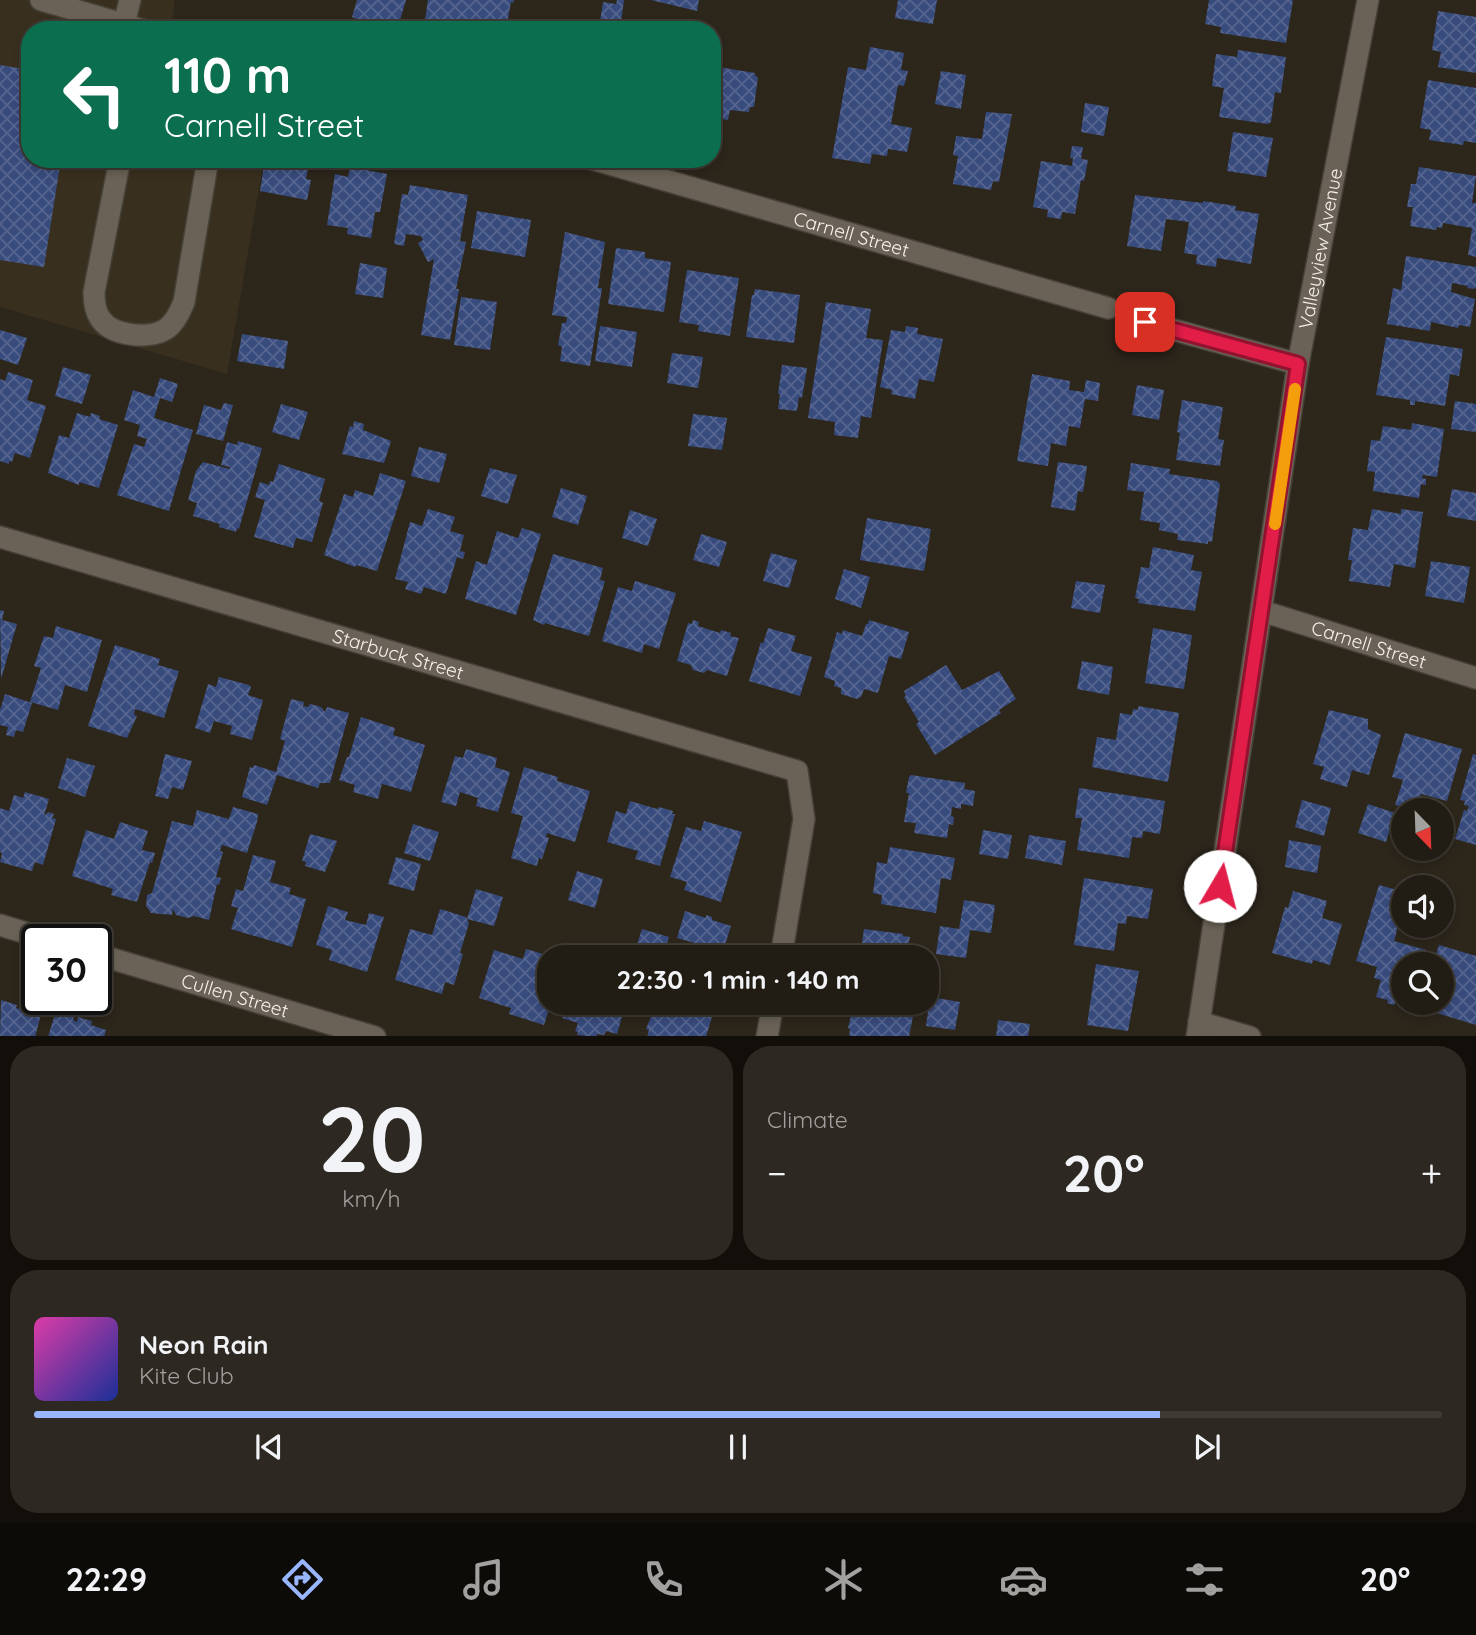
<!DOCTYPE html>
<html lang="en">
<head>
<meta charset="utf-8">
<style>
	:root { --surface:#211c14; --page:#2d2922; --text:#f1f3f6; --muted:#a2a1a0; --line:#3e3a34; --accent:#98b5fd }
	body { margin:0; font-family:Quicksand,sans-serif; background:var(--page); color:var(--text); height:100vh; display:flex; flex-direction:column; font-size:26px; white-space:nowrap }
	* { box-sizing:border-box; margin:0 }
	p { font-size:23px; color:var(--muted) }
	.icon { flex:none; width:38px; height:38px; fill:none; stroke:currentColor; stroke-width:2; stroke-linecap:round; stroke-linejoin:round }
	.map { position:relative; height:1036px; overflow:hidden }
	.sheet { display:flex; flex-direction:column; gap:10px; padding:10px; background:#120f0b; flex:1 }
	.sheet>* { flex:none }
	.guide { position:absolute; left:21px; top:21px; width:700px; height:147px; border-radius:28px; box-shadow:0 4px 10px #0003,0 0 0 2px var(--line); background:#0b6e4f; color:#fff; overflow:hidden }
	.needle { width:46px; rotate:157deg }
	.tools { position:absolute; left:1391px; top:798px; display:grid; gap:14px }
	.tools a { display:grid; place-items:center; width:63px; height:63px; border-radius:50%; background:var(--surface); box-shadow:0 4px 10px #0003,0 0 0 2px var(--line); font-size:35px }
	.speed { position:absolute; left:21px; top:924px; display:flex; gap:14px; font-size:35px; font-weight:700; text-align:center }
	.speed>* { display:grid; place-content:center; width:91px; height:91px; border-radius:50%; background:var(--surface); box-shadow:0 4px 10px #0003,0 0 0 2px var(--line); line-height:1 }
	.speed .limit { border:4px solid #111; border-radius:10px; background:#fff; color:#111 }
	.pin { position:absolute; display:grid; place-items:center; width:60px; height:60px; color:#fff; margin:-30px; border-radius:14px; box-shadow:0 4px 10px #0006 }
	.me { position:absolute; width:77px; margin:-38px; rotate:8deg; stroke-linejoin:round; filter:drop-shadow(0 0 5px #0008) }
	.turn { display:flex; align-items:center; gap:24px; height:147px; padding:0 28px; font-size:32px }
	.turn .icon { width:91px; height:91px; stroke-width:2.5 }
	.turn b { display:block; font-size:49px; line-height:60px }
	.big { font-size:52px; font-weight:700; line-height:1.1 }
	.sheet .widget { flex:1; display:flex; flex-direction:column; justify-content:center; gap:10px; min-width:0; padding:0 24px; border-radius:28px; background:var(--page) }
	.sheet .dial { align-items:center; gap:0 }
	.dial b { font-size:91px; line-height:1 }
	.song { display:flex; align-items:center; gap:21px }
	.cover { width:84px; height:84px; border-radius:10px; background:linear-gradient(135deg,hsl(320 70% 55%),hsl(230 70% 35%)) }
	.played { height:7px; border-radius:4px; background:linear-gradient(90deg,var(--accent) 80%,var(--line) 80%) }
	.keys { display:flex; justify-content:space-around; direction:ltr }
	.heat { display:flex; justify-content:space-between; align-items:center; font-size:38px; direction:ltr }
	.sheet .tiles { flex:1; display:grid; gap:10px; grid-template-columns:1fr 1fr }
	.widget:last-child { grid-column:span 2 }
	.trip { position:absolute; left:537px; top:945px; width:402px; height:70px; border-radius:28px; background:var(--surface); box-shadow:0 4px 10px #0003,0 0 0 2px var(--line); font-weight:700; line-height:70px; text-align:center }
	.tab-bar { display:flex; height:112px; justify-content:space-around; align-items:center; background:#0d0b08; color:var(--muted) }
	.tab-bar .icon { width:49px; height:49px }
	.tab-bar .on { color:var(--accent) }
	.tab-bar b { font-size:32px; color:var(--text) }
	.map>svg:first-child { display:block }
</style>
</head>
<body>
<div class="map">
<svg width="1476" height="1037" viewBox="0 0 1476 1037">
	<defs>
		<pattern id="building-cross-hatch" width="8" height="8" patternUnits="userSpaceOnUse" patternTransform="scale(1.75)"><rect width="8" height="8" fill="#384b7d"/><path d="M0 0l8 8M0 8l8-8" fill="none" stroke="#556590"/></pattern>
	</defs>
	<rect width="100%" height="100%" fill="#2c261b"/>
	<polygon fill="#392f1e" points="0,0 175,0 171,30 30,30 30,159 264,159 227,374 0,307"/>
	<g fill="url(#building-cross-hatch)">
		<polygon points="357,0 406,0 397,30 387,28 387,30 366,30 358,27 360,20 352,17"/>
		<polygon points="428,0 514,0 513,3 511,2 506,30 445,30 424,26"/>
		<polygon points="617,0 624,0 620,30 579,30 581,19 600,22 603,2 616,4"/>
		<polygon points="651,0 699,0 697,11"/>
		<polygon points="898,0 937,0 933,24 895,18"/>
		<polygon points="1209,0 1293,0 1286,43 1220,33 1221,27 1205,24"/>
		<polygon points="1438,11 1476,17 1476,73 1438,67 1441,52 1432,50"/>
		<polygon points="870,47 904,53 901,70 908,71 904,86 898,85 891,124 912,128 907,152 888,149 887,156 872,154 870,164 832,158 848,67 866,70"/>
		<polygon points="1238,50 1286,57 1281,93 1275,92 1271,122 1268,124 1219,117 1224,88 1212,86 1216,54 1237,57"/>
		<polygon points="0,65 30,70 30,159 61,159 44,267 0,260"/>
		<polygon points="712,66 755,73 755,76 758,77 754,107 750,107 749,112 730,110 728,120 712,117"/>
		<polygon points="941,71 966,75 961,109 935,104"/>
		<polygon points="1428,80 1476,88 1476,143 1464,141 1463,145 1429,140 1431,130 1420,128"/>
		<polygon points="1085,103 1109,107 1104,136 1081,132"/>
		<polygon points="986,112 1012,114 999,182 993,181 991,190 953,184 958,156 953,155 956,136 982,139"/>
		<polygon points="1233,132 1273,138 1266,177 1227,171"/>
		<polygon points="1072,146 1083,147 1081,159 1088,160 1084,181 1081,180 1075,214 1062,212 1061,219 1047,217 1048,210 1033,207 1041,161 1072,166 1073,158 1070,158"/>
		<polygon points="265,159 310,159 306,179 311,180 307,200 260,191"/>
		<polygon points="350,167 387,174 380,212 375,212 371,238 347,234 348,228 327,225 335,174 348,177"/>
		<polygon points="1419,167 1476,176 1472,203 1476,203 1476,257 1468,255 1472,228 1443,223 1442,228 1437,227 1436,230 1410,226 1413,207 1407,207 1411,184 1416,184"/>
		<polygon points="410,185 468,195 460,241 466,242 456,289 459,289 450,340 421,335 434,259 428,262 418,243 423,240 421,236 406,234 404,246 394,244 402,194 408,195"/>
		<polygon points="1135,195 1203,203 1203,201 1236,206 1235,210 1259,214 1251,264 1217,258 1216,267 1196,264 1197,255 1184,253 1189,222 1166,219 1161,251 1127,246"/>
		<polygon points="477,211 531,220 525,257 471,248"/>
		<polygon points="565,232 605,242 598,288 602,288 590,366 560,361 562,347 558,345 562,323 566,323 567,317 552,315"/>
		<polygon points="616,248 645,252 645,258 671,262 664,312 608,304"/>
		<polygon points="1406,256 1476,267 1476,287 1474,289 1467,288 1468,286 1452,283 1451,292 1475,299 1470,327 1459,325 1458,328 1431,322 1430,331 1387,324 1393,288 1401,290"/>
		<polygon points="360,263 387,268 383,298 355,294"/>
		<polygon points="687,270 739,278 730,336 698,331 699,325 679,322"/>
		<polygon points="755,289 800,295 794,343 746,337 752,295 754,295"/>
		<polygon points="461,297 497,302 490,350 454,345"/>
		<polygon points="826,302 871,309 866,338 883,340 871,418 861,416 858,438 834,435 835,422 808,418"/>
		<polygon points="600,326 637,332 632,367 595,361"/>
		<polygon points="906,326 918,328 917,334 943,339 934,382 919,379 915,399 891,394 892,390 880,387 891,330 905,332"/>
		<polygon points="0,330 27,338 18,365 0,359"/>
		<polygon points="242,334 288,341 284,369 237,361"/>
		<polygon points="1386,337 1463,349 1459,376 1450,374 1445,406 1415,401 1415,405 1410,405 1410,400 1376,395"/>
		<polygon points="672,353 703,357 698,388 667,383"/>
		<polygon points="782,365 807,368 802,398 799,397 797,411 778,409 780,394 778,394"/>
		<polygon points="63,367 91,375 82,404 55,396"/>
		<polygon points="8,372 33,380 27,400 46,406 30,458 15,453 12,462 9,461 9,464 0,461 0,379 5,381"/>
		<polygon points="1032,374 1070,381 1069,390 1084,392 1086,380 1100,383 1098,401 1085,399 1080,428 1069,426 1066,446 1051,443 1048,466 1017,461"/>
		<polygon points="160,378 178,384 172,402 160,398 154,418 193,430 169,511 117,495 134,444 144,447 147,439 137,436 140,425 124,420 133,390 154,397"/>
		<polygon points="1137,385 1164,390 1159,420 1132,415"/>
		<polygon points="1182,400 1223,407 1218,439 1224,440 1220,466 1176,460 1180,433 1177,432"/>
		<polygon points="1455,401 1476,404 1476,432 1451,429"/>
		<polygon points="224,403 233,405 223,441 196,434 204,405 221,410"/>
		<polygon points="281,404 308,412 299,440 272,432"/>
		<polygon points="77,413 90,417 91,413 100,416 99,419 118,425 99,488 79,482 79,485 48,473 59,435 69,438"/>
		<polygon points="693,414 727,418 722,450 688,446"/>
		<polygon points="354,421 364,424 363,430 391,441 384,463 342,454 350,426 353,427"/>
		<polygon points="1412,423 1444,429 1437,477 1423,475 1422,478 1426,479 1426,485 1421,484 1419,498 1373,491 1375,472 1367,471 1371,440 1380,441 1383,426 1411,430"/>
		<polygon points="238,441 262,448 239,529 237,528 236,532 219,527 220,524 193,516 197,503 188,500 196,471 203,462 230,469 230,467 221,465 227,442 237,445"/>
		<polygon points="419,447 447,454 439,483 411,476"/>
		<polygon points="1058,462 1087,466 1083,492 1078,491 1075,511 1051,507"/>
		<polygon points="1131,463 1170,469 1169,474 1217,481 1220,484 1212,542 1208,541 1208,544 1177,540 1178,534 1159,530 1160,523 1140,520 1144,492 1127,490"/>
		<polygon points="279,464 325,479 319,501 323,503 312,542 296,538 293,548 254,537 265,500 255,497 260,482 269,485 270,481 273,482"/>
		<polygon points="490,468 517,475 508,504 481,496"/>
		<polygon points="380,473 406,481 377,571 356,565 355,567 324,555 344,494 353,497 355,490 373,496"/>
		<polygon points="561,488 587,496 578,525 552,517"/>
		<polygon points="1452,489 1476,493 1476,521 1447,516"/>
		<polygon points="428,509 455,517 450,531 464,535 460,551 465,552 463,559 457,557 446,594 424,587 421,594 405,589 408,582 395,579 410,522 422,526"/>
		<polygon points="1372,509 1401,514 1401,509 1423,512 1415,568 1394,564 1390,587 1349,581 1352,560 1348,560 1353,528 1368,530"/>
		<polygon points="630,510 657,519 648,546 622,538"/>
		<polygon points="867,518 931,529 924,571 860,560"/>
		<polygon points="522,528 541,534 516,615 465,599 476,561 487,565 497,531 518,538"/>
		<polygon points="701,534 727,542 719,567 693,560"/>
		<polygon points="1153,547 1194,555 1191,570 1202,572 1195,611 1138,603 1139,599 1135,598 1141,567 1149,568"/>
		<polygon points="771,553 797,560 789,588 763,581"/>
		<polygon points="553,554 603,568 600,580 605,581 589,636 545,623 544,625 533,620"/>
		<polygon points="1431,561 1470,567 1464,603 1425,596"/>
		<polygon points="844,569 870,577 861,608 835,599"/>
		<polygon points="635,581 676,593 659,649 644,644 642,653 602,641 618,587 632,591"/>
		<polygon points="1076,581 1105,585 1100,613 1071,608"/>
		<polygon points="0,610 4,611 2,620 17,624 1,679"/>
		<polygon points="693,620 699,622 698,626 720,633 721,630 731,633 730,636 739,638 727,676 707,670 704,673 693,670 691,665 677,661 688,623 692,624"/>
		<polygon points="869,620 909,632 901,659 889,656 878,693 864,689 861,697 857,699 841,694 841,688 834,686 835,681 824,677 837,632 842,634 843,630 862,636 866,624 868,624"/>
		<polygon points="56,626 102,640 87,692 65,685 58,710 30,702 41,668 34,666 44,636 53,638"/>
		<polygon points="768,628 796,636 791,651 812,657 800,696 749,681 761,642 763,644"/>
		<polygon points="1153,628 1192,635 1184,689 1145,683"/>
		<polygon points="115,645 160,659 158,665 179,671 164,718 135,709 134,715 137,716 127,738 88,726"/>
		<polygon points="1082,661 1113,667 1109,695 1077,689"/>
		<polygon points="946,665 962,690 999,671 1016,699 999,710 1001,713 935,755 916,724 919,722 904,697 906,696 904,691"/>
		<polygon points="219,677 249,685 251,687 248,695 263,700 252,740 230,734 232,726 214,721 210,733 195,728 208,684 216,687"/>
		<polygon points="5,694 32,703 23,732 16,730 14,737 6,735 8,727 0,725 0,710"/>
		<polygon points="291,699 304,702 303,706 308,707 310,704 321,707 325,712 327,707 349,713 330,783 320,783 318,788 277,775 267,805 242,797 250,767 253,768 254,765 276,772 285,741 280,739"/>
		<polygon points="1138,706 1179,713 1168,782 1092,767 1097,737 1116,740 1120,713 1132,715 1133,709 1138,710"/>
		<polygon points="1329,710 1368,719 1368,729 1381,735 1369,775 1352,770 1347,787 1320,779 1324,767 1313,764"/>
		<polygon points="361,717 395,728 393,735 425,745 411,792 382,784 378,799 353,792 355,785 339,780 347,757 349,757"/>
		<polygon points="1405,733 1462,749 1447,801 1421,794 1417,810 1395,805 1403,780 1392,777"/>
		<polygon points="466,749 497,758 495,767 510,772 498,812 476,806 478,798 460,792 456,806 441,802 455,756 463,758"/>
		<polygon points="165,754 192,761 183,790 172,787 168,799 155,796"/>
		<polygon points="1473,754 1476,755 1476,845 1455,839 1464,810 1467,811 1469,806 1464,805 1465,801 1460,800"/>
		<polygon points="67,758 95,766 85,797 58,788"/>
		<polygon points="524,767 558,777 557,781 590,791 575,842 547,833 546,837 549,838 542,859 539,858 537,866 511,858 523,816 511,813"/>
		<polygon points="911,775 965,783 964,789 975,791 973,806 961,804 961,809 952,807 951,816 954,817 953,825 949,824 947,838 914,833 916,823 904,822 909,793 906,793 909,777"/>
		<polygon points="1079,788 1165,801 1160,834 1143,831 1142,838 1132,837 1129,858 1077,850 1082,818 1075,818"/>
		<polygon points="25,792 49,799 44,816 48,812 54,814 52,818 56,819 43,865 35,862 32,871 0,862 2,853 0,852 0,808 9,811 14,795 23,798"/>
		<polygon points="1302,800 1331,808 1324,836 1295,827"/>
		<polygon points="630,801 657,809 659,807 673,811 672,814 675,814 660,866 635,859 638,851 607,842 616,811 626,814"/>
		<polygon points="1368,804 1395,813 1386,842 1358,833"/>
		<polygon points="233,807 258,814 257,822 247,853 222,845 220,851 223,852 216,877 221,878 219,885 217,884 209,920 194,916 188,918 176,915 173,909 172,915 151,913 146,906 147,895 152,893 172,821 193,826 197,810 229,819"/>
		<polygon points="704,821 742,832 721,902 684,890 687,882 670,877 686,827 701,831"/>
		<polygon points="120,822 148,831 142,850 155,853 152,863 150,862 137,902 111,895 113,889 72,876 86,830 114,839"/>
		<polygon points="413,824 439,832 430,861 404,853"/>
		<polygon points="983,830 1012,835 1008,859 979,854"/>
		<polygon points="310,834 337,841 325,872 305,866 306,862 302,861"/>
		<polygon points="1029,835 1066,841 1062,865 1025,858"/>
		<polygon points="1289,840 1321,846 1317,873 1285,867"/>
		<polygon points="890,847 955,858 951,880 941,878 936,913 881,904 882,895 873,893 877,862 887,864"/>
		<polygon points="253,855 276,861 270,882 291,888 289,894 306,899 292,947 231,929 238,908 231,906 236,889 243,891"/>
		<polygon points="396,857 421,864 414,891 388,884"/>
		<polygon points="577,871 603,879 595,908 568,900"/>
		<polygon points="1084,878 1153,889 1148,919 1127,916 1126,924 1118,923 1114,951 1074,945"/>
		<polygon points="1379,885 1404,892 1404,924 1399,923 1394,941 1426,950 1424,963 1404,964 1404,1003 1409,1003 1408,1006 1395,1003 1394,1005 1387,1003 1388,1000 1376,997 1381,980 1374,978 1377,967 1356,961"/>
		<polygon points="476,889 503,897 494,926 467,919"/>
		<polygon points="1293,891 1327,901 1322,918 1342,924 1330,965 1313,960 1312,964 1272,953 1285,907 1288,908"/>
		<polygon points="964,900 995,905 991,933 970,930 966,958 936,954 940,926 959,929"/>
		<polygon points="328,906 348,912 345,920 366,925 369,913 384,917 367,972 329,960 332,950 316,945"/>
		<polygon points="440,909 466,917 469,923 460,953 463,954 454,985 445,982 442,994 395,980 410,929 432,935"/>
		<polygon points="685,911 706,918 706,915 712,917 712,920 731,926 723,951 677,938"/>
		<polygon points="642,929 669,937 663,957 633,957"/>
		<polygon points="864,929 903,934 903,936 910,937 908,947 925,949 924,957 860,957"/>
		<polygon points="1439,945 1476,956 1476,1025 1417,1007 1419,1003 1442,1003 1442,964 1433,964"/>
		<polygon points="700,947 719,953 718,957 697,957"/>
		<polygon points="526,949 550,956 548,980 550,981 551,1003 544,1025 509,1014 511,1008 479,998 494,950 523,959"/>
		<polygon points="1096,964 1139,971 1128,1031 1087,1025"/>
		<polygon points="930,997 960,1002 955,1030 926,1026"/>
		<polygon points="1,1000 17,1005 16,1008 19,1009 21,1002 43,1007 35,1037 0,1037"/>
		<polygon points="567,1003 626,1003 617,1034 606,1031 604,1035 597,1034 597,1037 577,1035 578,1032 575,1031 578,1023 562,1018"/>
		<polygon points="653,1003 667,1003 682,1007 683,1003 716,1003 706,1037 647,1037 649,1030 646,1029 655,1007 652,1006"/>
		<polygon points="854,1003 886,1003 908,1008 907,1015 913,1016 909,1037 849,1037 850,1029 848,1028"/>
		<polygon points="59,1013 74,1017 73,1020 77,1022 78,1017 92,1021 91,1025 106,1030 104,1037 48,1037 55,1014 58,1015"/>
		<polygon points="998,1020 1030,1024 1028,1037 996,1037"/>
	</g>
	<g fill="none" stroke-linecap="round" stroke-linejoin="round">
		<defs>
			<g id="minor">
				<polyline points="41,0 143,30"/>
				<polyline points="124,24 130,0"/>
				<path d="M120 159 94 292C94 301 95 311 100 318 111 336 149 340 166 329 175 323 180 312 184 302L208 159"/>
				<path id="s1" d="M592 159 1108 308"/>
				<polyline points="1145,322 1298,364"/>
				<path id="s2" d="M0 537 797 771 804 819 781 957"/>
				<path id="s3" d="M1262 611 1476 678"/>
				<polyline points="0,925 49,940"/>
				<path id="s4" d="M96 954 375 1037"/>
				<polyline points="1199,1022 1250,1037"/>
				<polyline points="767,1037 773,1003"/>
				<path id="s5" d="M1197 1037 1298 364 1368 0"/>
			</g>
		</defs>
		<use href="#minor" stroke="#464137" stroke-width="24"/>
		<use href="#minor" stroke="#6a6256" stroke-width="21"/>
	</g>
	<g fill="none" stroke-linecap="round" stroke-linejoin="round">
		<defs>
			<polyline id="route" points="1145,322 1298,364 1220,886"/>
		</defs>
		<use href="#route" stroke="#92132f" stroke-width="18"/>
		<use href="#route" stroke="#e11d48" stroke-width="12"/>
		<polyline stroke="#f59e0b" stroke-width="12" points="1275,524 1295,389"/>
	</g>
	<g text-anchor="middle" dominant-baseline="central" stroke-width="7" stroke-linejoin="round" paint-order="stroke">
		<g font-size="19" fill="#f6f1ea" stroke="#2c261b">
			<text stroke="none"><textPath href="#s1" startOffset="270">Carnell Street</textPath></text>
			<text stroke="none"><textPath href="#s5" startOffset="798">Valleyview Avenue</textPath></text>
			<text stroke="none"><textPath href="#s3" startOffset="112">Carnell Street</textPath></text>
			<text stroke="none"><textPath href="#s2" startOffset="415">Starbuck Street</textPath></text>
			<text stroke="none"><textPath href="#s4" startOffset="145">Cullen Street</textPath></text>
		</g>
	</g>
</svg>
<div class="tools">
<a><svg class="needle" viewBox="-14 -14 28 28"><path d="M0-13l5 13h-10z" fill="#e53935"/><path d="M0 13l5-13h-10z" fill="#a2a1a0"/></svg></a>
<a><svg class="icon" aria-label="sound" viewBox="0 0 24 24"><path d="M4 9h4l5-4v14l-5-4H4zM17 9q2 3 0 6"/></svg></a>
<a><svg class="icon" aria-label="search" viewBox="0 0 24 24"><circle cx="10" cy="10" r="6"/><path d="M15 15l6 6"/></svg></a>
</div>
<div class="speed"><div class="limit">30</div></div>
<div class="pin" style="left:1145px;top:322px;background:#d93025"><svg class="icon" aria-label="arrive" viewBox="0 0 24 24"><path d="M6 21V4h12l-3 4 3 4H6"/></svg></div>
<svg class="me" style="left:1220px;top:886px" viewBox="-20 -20 40 40"><circle r="19" fill="#fff"/><path d="M0-13L10 11 0 6-10 11z" fill="#e11d48"/></svg>
<div class="trip">22:30 · 1 min · 140 m</div>
<div class="guide">
<div class="turn"><svg class="icon" aria-label="left" viewBox="0 0 24 24"><path d="M17 20v-9H6M10 6l-5 5 5 5"/></svg><div><b>110 m</b>Carnell Street</div></div>
</div>
</div>
<section class="sheet">
<div class="tiles">
<div class="widget dial"><b>20</b><p>km/h</p></div>
<div class="widget"><p>Climate</p>
<div class="heat"><a>−</a><b class="big">20°</b><a>+</a></div>
</div>
<div class="widget">
<div class="song"><i class="cover"></i><div><b>Neon Rain</b><p>Kite Club</p></div></div>
<div class="played"></div>
<div class="keys"><svg class="icon" aria-label="previous" viewBox="0 0 24 24"><path d="M18 5L8 12l10 7zM5 5v14"/></svg><svg class="icon" aria-label="pause" viewBox="0 0 24 24"><path d="M8 5v14M16 5v14"/></svg><svg class="icon" aria-label="next" viewBox="0 0 24 24"><path d="M6 5l10 7-10 7zM19 5v14"/></svg></div>
</div>
</div>
</section>
<nav class="tab-bar">
<b>22:29</b>
<svg class="icon on" aria-label="directions" viewBox="0 0 24 24"><path d="M12 3l9 9-9 9-9-9zM9 14v-3h6M13 9l2 2-2 2"/></svg>
<svg class="icon" aria-label="music" viewBox="0 0 24 24"><path d="M9 18V5l10-2v13"/><circle cx="6" cy="18" r="3"/><circle cx="16" cy="16" r="3"/></svg>
<svg class="icon" aria-label="phone" viewBox="0 0 24 24"><path d="M5 4h4l2 5-3 2q2 4 5 5l2-3 5 2v4C11 20 4 13 5 4z"/></svg>
<svg class="icon" aria-label="climate" viewBox="0 0 24 24"><path d="M12 3v18M4 7l16 10M4 17L20 7"/></svg>
<svg class="icon" aria-label="car" viewBox="0 0 24 24"><path d="M5 17H2v-5l4-1 3-4h7l3 4 3 1v5h-3M9 17h6M6 11h13"/><circle cx="7" cy="17" r="2"/><circle cx="17" cy="17" r="2"/></svg>
<svg class="icon" aria-label="filters" viewBox="0 0 24 24"><path d="M4 7h16M4 17h16"/><circle cx="9" cy="7" r="2"/><circle cx="15" cy="17" r="2"/></svg>
<b>20°</b>
</nav>
</body>
</html>
